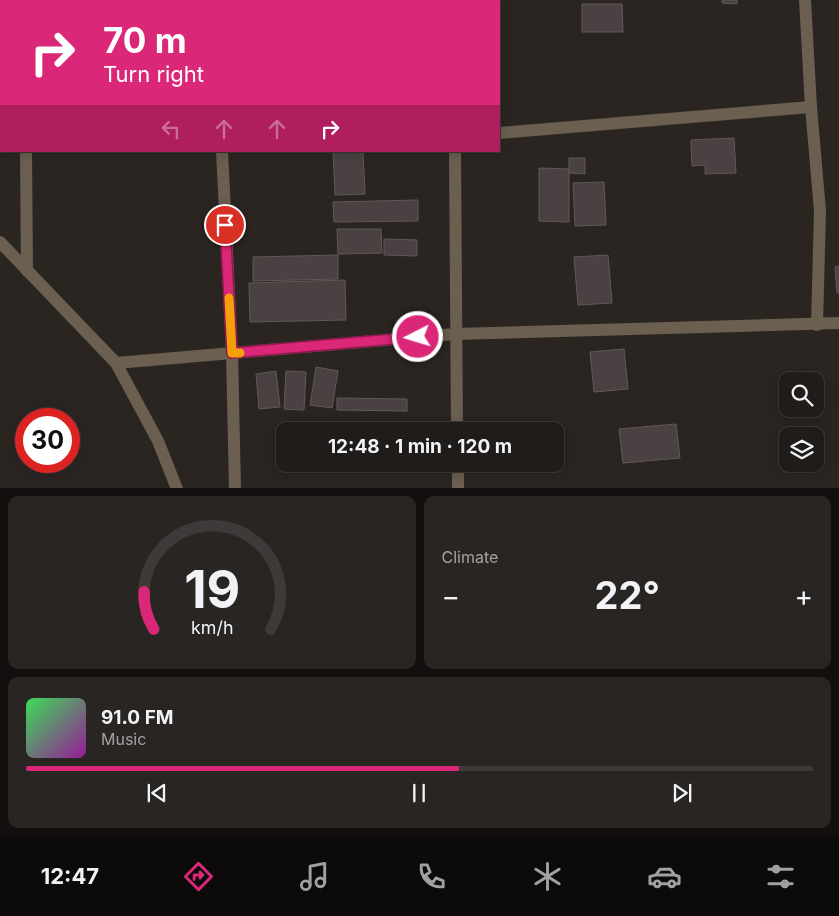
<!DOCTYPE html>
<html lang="en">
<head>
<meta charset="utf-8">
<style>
	:root { --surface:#201c1a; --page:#282523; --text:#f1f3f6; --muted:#a2a1a2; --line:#3d3a39; --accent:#db2777 }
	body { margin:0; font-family:Inter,sans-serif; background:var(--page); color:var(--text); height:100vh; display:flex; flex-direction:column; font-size:19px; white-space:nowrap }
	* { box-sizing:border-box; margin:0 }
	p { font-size:16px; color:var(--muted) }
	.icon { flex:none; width:28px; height:28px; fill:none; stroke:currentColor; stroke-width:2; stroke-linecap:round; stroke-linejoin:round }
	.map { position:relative; height:488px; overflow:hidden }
	.details { display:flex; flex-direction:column; gap:8px; padding:8px; background:#120f0e; flex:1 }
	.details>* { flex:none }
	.banner { position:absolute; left:0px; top:0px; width:500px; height:152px; box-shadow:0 2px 12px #0003,0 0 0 1px var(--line); background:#db2777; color:#fff; overflow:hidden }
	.tools { position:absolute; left:779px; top:372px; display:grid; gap:10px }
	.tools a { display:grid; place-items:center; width:45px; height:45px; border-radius:10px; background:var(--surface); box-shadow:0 2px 12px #0003,0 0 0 1px var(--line); font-size:25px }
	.speed { position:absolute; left:15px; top:408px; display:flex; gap:10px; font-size:25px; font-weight:700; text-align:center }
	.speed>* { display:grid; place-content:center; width:65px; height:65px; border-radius:50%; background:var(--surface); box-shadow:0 2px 12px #0003,0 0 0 1px var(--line); line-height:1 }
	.speed .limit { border:8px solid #d22; background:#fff; color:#111 }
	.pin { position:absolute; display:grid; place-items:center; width:42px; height:42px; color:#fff; margin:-21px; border:2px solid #fff; border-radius:50%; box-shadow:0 1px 5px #0007 }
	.me { position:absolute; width:55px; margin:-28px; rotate:265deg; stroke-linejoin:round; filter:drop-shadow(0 0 4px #0008) }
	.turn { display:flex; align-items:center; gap:18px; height:105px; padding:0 20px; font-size:22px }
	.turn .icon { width:65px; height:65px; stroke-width:2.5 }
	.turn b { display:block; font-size:35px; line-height:42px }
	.lanes { display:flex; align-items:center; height:48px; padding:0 20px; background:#0003; justify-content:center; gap:25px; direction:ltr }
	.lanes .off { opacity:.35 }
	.big { font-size:38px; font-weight:700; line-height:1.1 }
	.details .tile { flex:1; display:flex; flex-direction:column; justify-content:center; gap:8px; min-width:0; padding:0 18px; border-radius:10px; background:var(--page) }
	.details .dial { align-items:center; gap:0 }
	.dial svg { height:130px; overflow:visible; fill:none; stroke:var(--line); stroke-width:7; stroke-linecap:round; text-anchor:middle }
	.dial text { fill:var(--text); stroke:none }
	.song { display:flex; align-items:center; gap:15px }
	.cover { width:60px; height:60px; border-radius:8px; background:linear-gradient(135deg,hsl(130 70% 55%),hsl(300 70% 35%)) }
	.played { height:5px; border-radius:2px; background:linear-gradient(90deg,var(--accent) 55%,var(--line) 55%) }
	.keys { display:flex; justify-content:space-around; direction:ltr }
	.heat { display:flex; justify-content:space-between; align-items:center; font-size:28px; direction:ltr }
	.details .tiles { flex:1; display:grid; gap:8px; grid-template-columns:1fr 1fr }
	.tile:last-child { grid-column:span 2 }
	.trip { position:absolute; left:276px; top:422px; width:288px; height:50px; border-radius:10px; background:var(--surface); box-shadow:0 2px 12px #0003,0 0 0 1px var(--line); font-weight:700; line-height:50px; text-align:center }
	.tabs { display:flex; height:80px; justify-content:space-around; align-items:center; background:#0d0b0a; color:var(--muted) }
	.tabs .icon { width:35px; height:35px }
	.tabs .active { color:var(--accent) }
	.tabs b { font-size:22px; color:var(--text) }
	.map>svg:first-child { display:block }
</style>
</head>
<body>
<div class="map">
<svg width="839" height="489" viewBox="0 0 839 489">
	<rect width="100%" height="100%" fill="#2b2522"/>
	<g fill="#4a4242" stroke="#615958">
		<polygon points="722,0 737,0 737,4 722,3"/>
		<polygon points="582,4 622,4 623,32 582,32"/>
		<polygon points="734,138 736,173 705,174 705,165 692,166 691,140"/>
		<polygon points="333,151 363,151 365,194 335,195"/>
		<polygon points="569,158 585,158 585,174 569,173"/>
		<polygon points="539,168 569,169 569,222 539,221"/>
		<polygon points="604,182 606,225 575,226 573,183"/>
		<polygon points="418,200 418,221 334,222 333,202"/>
		<polygon points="337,229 381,229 382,253 338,254"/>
		<polygon points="384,239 417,240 417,256 384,255"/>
		<polygon points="338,255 338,279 253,281 253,257"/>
		<polygon points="608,255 612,303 578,305 574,257"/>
		<polygon points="839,266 839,293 837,293 835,267"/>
		<polygon points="345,280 346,320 250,322 249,283"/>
		<polygon points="624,349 628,389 594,392 590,352"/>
		<polygon points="316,367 338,371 332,408 310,405"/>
		<polygon points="276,371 280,407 259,409 256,374"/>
		<polygon points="286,371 306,372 304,410 284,409"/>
		<polygon points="337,398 407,399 407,411 337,410"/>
		<polygon points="676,424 680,458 623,463 619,429"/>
	</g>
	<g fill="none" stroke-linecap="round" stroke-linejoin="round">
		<g stroke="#6b5f50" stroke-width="12">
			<polyline points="24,0 24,1"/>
			<polyline points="214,0 214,1"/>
			<polyline points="447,0 448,1"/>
			<polyline points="805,0 811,107 820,211 817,325"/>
			<polyline points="499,133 811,107"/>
			<polyline points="26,151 27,271"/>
			<polyline points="222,151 232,353 235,489"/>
			<polyline points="455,151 457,431"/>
			<polyline points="0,242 116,363 158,441 177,489"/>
			<polyline points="116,363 455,334 839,323"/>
			<polyline points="458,464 458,489"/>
		</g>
	</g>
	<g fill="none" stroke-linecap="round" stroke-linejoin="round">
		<defs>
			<polyline id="route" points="225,225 232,353 418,337"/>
		</defs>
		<use href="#route" stroke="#8e194d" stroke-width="12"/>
		<use href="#route" stroke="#db2777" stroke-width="9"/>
		<polyline stroke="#f59e0b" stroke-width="9" points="229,298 232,353 240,353"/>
	</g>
</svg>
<div class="tools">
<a><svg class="icon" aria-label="search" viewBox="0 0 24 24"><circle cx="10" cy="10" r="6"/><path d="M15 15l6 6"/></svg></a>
<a><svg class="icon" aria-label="layers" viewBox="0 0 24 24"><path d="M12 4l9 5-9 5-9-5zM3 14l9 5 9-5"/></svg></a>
</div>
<div class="speed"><div class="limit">30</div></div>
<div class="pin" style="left:225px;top:225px;background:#d93025"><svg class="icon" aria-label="arrive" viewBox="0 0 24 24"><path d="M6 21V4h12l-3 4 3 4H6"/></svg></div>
<svg class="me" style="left:418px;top:337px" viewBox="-20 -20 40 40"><circle r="17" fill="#db2777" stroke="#fff" stroke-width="3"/><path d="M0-11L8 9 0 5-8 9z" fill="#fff"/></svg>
<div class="trip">12:48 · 1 min · 120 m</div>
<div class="banner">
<div class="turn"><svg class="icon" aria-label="right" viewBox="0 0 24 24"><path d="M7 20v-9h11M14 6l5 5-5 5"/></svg><div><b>70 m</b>Turn right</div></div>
<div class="lanes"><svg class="icon off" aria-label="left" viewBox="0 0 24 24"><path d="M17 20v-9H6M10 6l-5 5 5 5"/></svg><svg class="icon off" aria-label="ahead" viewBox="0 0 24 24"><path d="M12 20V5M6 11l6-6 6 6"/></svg><svg class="icon off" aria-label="ahead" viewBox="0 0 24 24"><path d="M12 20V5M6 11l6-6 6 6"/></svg><svg class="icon" aria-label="right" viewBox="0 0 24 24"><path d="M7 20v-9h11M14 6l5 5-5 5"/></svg></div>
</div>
</div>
<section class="details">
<div class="tiles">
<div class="tile dial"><svg viewBox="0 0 100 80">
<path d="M14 69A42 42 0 1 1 86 69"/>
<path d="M14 69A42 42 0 0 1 8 46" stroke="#db2777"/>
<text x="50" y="56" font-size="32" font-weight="700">19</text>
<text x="50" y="72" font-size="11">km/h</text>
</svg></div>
<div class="tile"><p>Climate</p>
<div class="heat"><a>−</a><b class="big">22°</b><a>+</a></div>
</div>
<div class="tile">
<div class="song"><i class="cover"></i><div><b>91.0 FM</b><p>Music</p></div></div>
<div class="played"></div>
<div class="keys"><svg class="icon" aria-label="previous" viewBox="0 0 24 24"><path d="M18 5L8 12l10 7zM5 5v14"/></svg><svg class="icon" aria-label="pause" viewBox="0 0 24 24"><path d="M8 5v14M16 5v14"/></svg><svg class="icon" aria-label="next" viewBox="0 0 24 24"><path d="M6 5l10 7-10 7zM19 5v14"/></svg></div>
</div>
</div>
</section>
<nav class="tabs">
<b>12:47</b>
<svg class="icon active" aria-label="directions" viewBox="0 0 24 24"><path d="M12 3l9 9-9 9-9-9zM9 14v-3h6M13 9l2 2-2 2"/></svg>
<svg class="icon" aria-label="music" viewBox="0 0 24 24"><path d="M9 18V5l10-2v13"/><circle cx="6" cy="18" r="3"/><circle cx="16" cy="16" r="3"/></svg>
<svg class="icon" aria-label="phone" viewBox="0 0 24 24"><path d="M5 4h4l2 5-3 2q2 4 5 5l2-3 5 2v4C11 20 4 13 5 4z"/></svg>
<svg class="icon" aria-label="climate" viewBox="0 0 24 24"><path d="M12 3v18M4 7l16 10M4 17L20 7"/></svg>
<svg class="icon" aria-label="car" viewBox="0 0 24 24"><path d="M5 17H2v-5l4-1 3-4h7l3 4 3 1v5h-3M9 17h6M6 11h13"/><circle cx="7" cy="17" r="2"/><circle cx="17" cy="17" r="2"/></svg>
<svg class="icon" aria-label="filters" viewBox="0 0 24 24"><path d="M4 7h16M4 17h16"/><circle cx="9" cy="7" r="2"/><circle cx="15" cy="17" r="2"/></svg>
</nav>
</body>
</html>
